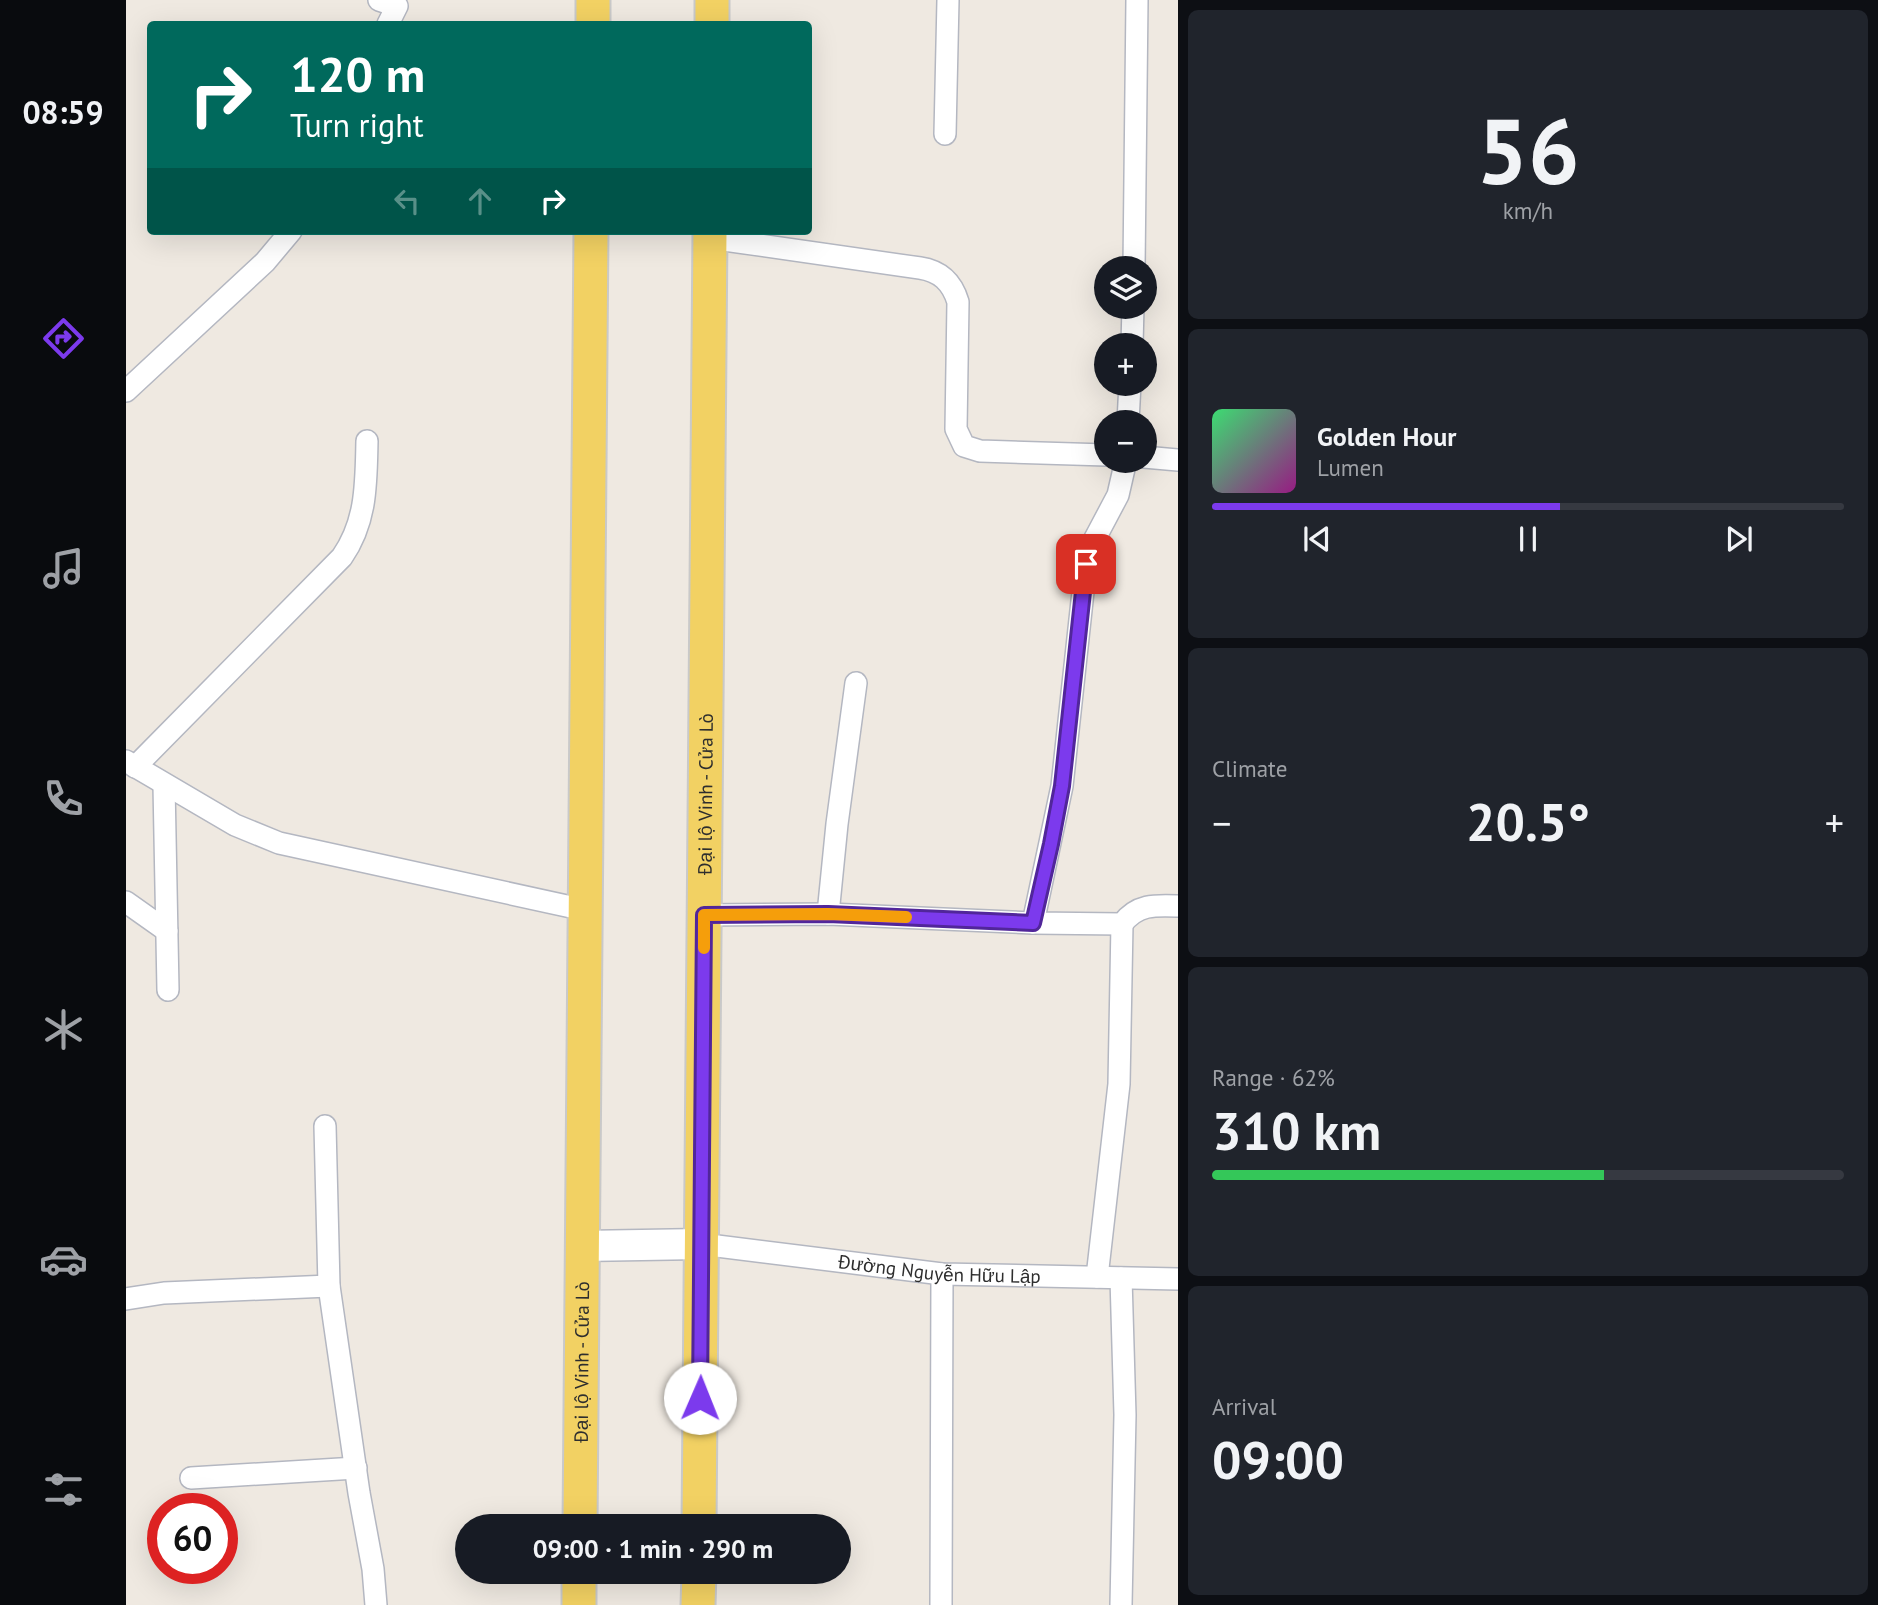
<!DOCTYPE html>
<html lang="en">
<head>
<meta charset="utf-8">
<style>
	:root { --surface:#171b24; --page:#20242c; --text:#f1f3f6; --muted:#9ea1a6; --line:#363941; --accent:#7c3aed }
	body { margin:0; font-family:"PT Sans",sans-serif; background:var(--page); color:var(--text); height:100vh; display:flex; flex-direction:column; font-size:26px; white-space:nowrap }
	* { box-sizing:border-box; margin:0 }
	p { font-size:23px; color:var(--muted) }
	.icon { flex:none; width:38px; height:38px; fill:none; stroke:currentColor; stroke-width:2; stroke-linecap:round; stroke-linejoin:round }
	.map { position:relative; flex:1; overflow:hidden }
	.sheet { display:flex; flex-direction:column; gap:10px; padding:10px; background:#0d0f14; width:700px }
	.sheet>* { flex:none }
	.banner { position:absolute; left:21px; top:21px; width:665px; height:214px; border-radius:7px; box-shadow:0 7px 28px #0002; background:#00695c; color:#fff; overflow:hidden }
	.fabs { position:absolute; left:968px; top:256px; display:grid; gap:14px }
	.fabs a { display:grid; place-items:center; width:63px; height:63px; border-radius:50%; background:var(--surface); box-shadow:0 7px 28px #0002; font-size:35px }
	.speed { position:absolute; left:21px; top:1493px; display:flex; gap:14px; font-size:35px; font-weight:700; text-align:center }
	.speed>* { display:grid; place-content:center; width:91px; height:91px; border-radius:50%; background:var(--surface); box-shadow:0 7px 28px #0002; line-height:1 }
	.speed .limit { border:10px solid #d22; background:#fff; color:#111 }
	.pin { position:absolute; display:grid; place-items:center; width:60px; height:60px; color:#fff; margin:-30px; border-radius:14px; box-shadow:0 4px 10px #0006 }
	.me { position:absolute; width:77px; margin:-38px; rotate:1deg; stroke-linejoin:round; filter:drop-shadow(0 0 5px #0008) }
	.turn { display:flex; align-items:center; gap:24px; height:147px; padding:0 28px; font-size:32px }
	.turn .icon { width:91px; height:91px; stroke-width:2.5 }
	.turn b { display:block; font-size:49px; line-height:60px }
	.lanes { display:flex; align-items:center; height:66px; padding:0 28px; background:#0003; justify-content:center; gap:35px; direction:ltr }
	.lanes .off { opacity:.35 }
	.big { font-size:52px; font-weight:700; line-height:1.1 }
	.sheet .card { flex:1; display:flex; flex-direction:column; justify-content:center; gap:10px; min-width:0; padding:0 24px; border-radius:10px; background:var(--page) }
	.sheet .dial { align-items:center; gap:0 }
	.dial b { font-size:91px; line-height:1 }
	.song { display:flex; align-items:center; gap:21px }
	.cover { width:84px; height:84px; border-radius:10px; background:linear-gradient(135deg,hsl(140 70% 55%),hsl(310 70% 35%)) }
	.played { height:7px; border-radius:4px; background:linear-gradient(90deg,var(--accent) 55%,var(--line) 55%) }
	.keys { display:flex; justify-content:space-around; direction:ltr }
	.heat { display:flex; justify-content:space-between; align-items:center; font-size:38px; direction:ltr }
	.charge { height:10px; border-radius:5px; background:linear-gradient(90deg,#34c759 62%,var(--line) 0) }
	.trip { position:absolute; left:329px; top:1514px; width:396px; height:70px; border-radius:35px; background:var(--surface); box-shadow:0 7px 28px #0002; font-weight:700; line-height:70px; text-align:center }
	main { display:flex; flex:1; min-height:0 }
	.tab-bar { display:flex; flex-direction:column; width:126px; justify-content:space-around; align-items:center; background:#090b0e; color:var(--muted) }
	.tab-bar .icon { width:49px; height:49px }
	.tab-bar .on { color:var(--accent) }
	.tab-bar b { font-size:32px; color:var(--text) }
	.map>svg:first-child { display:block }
</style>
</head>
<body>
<main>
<nav class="tab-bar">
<b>08:59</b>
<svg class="icon on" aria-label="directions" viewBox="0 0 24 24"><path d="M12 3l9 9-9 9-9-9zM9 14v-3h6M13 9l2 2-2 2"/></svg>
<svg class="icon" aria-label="music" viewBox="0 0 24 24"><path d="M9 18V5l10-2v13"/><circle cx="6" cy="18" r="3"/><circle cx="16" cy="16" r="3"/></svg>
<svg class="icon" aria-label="phone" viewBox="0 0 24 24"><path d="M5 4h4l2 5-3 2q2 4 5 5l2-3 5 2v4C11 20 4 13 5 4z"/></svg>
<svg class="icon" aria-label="climate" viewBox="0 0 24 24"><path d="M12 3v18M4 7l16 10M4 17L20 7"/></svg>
<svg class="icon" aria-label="car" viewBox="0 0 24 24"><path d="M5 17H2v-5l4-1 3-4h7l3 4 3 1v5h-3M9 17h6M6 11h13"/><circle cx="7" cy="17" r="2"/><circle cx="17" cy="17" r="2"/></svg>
<svg class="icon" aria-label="filters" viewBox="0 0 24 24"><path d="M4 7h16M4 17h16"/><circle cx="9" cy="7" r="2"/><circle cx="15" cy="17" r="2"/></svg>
</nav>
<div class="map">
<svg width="1052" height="1605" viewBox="0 0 1052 1605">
	<rect width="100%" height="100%" fill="#efe9e1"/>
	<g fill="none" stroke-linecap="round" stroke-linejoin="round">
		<defs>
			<g id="street">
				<polyline points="253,0 271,6 262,24"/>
				<polyline points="819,134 822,0"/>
				<path d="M584 238 794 268C814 271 826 282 832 302L830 429 838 446 854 451 980 455"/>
				<polyline points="1008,268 1011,0"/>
				<polyline points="1006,345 1007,306"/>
				<polyline points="0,391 139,262 165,231"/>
				<polyline points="1002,422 1004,383"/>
				<polyline points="1018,457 1052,460"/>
				<polyline points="0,761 109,825 153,843 459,910"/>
				<path d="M9 767 216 557C241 521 240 483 241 441"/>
				<polyline points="38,785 42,990"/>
				<polyline points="0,902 41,931"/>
				<polyline points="702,914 711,824 730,683"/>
				<path d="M578 915 702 914 907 923 996 924C1011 904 1029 905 1052 906"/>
				<polyline points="907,923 936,786 960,564 965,546 992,495 1000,460"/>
				<polyline points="199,1126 203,1286 233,1493 247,1569 250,1605"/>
				<path id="s1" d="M575 1244 816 1274 1052 1279"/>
				<polyline points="971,1277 993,1084 996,924"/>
				<polyline points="0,1299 38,1293 203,1286"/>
				<polyline points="65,1478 230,1468"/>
				<polyline points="815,1605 816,1274"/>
				<polyline points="995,1605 999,1415 995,1278"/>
			</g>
			<polyline id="secondary" points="456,1246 575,1244"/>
			<g id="primary">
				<polyline points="467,24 467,0"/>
				<polyline points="586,24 586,0"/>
				<path id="s2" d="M454 1526 465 231"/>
				<path id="s3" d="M573 1526 584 231"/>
				<polyline points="453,1605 453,1572"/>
				<polyline points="572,1605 573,1572"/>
			</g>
		</defs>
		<use href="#street" stroke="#b4b7c1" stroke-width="24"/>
		<use href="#secondary" stroke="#b4b7c1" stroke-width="33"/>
		<use href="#primary" stroke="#c9c9c9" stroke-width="37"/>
		<use href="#street" stroke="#fff" stroke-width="21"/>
		<use href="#secondary" stroke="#fff" stroke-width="30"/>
		<use href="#primary" stroke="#f2d163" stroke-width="33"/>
	</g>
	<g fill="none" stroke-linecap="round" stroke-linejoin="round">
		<defs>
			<polyline id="route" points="574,1398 578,915 702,914 907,923 925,844 936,786 960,564"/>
		</defs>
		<use href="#route" stroke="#51269a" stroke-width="18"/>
		<use href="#route" stroke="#7c3aed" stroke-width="12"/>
		<polyline stroke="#f59e0b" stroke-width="12" points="578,948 578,915 702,914 780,917"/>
	</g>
	<g text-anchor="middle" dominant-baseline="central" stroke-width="5" stroke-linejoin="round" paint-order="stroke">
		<g font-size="19" fill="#2e2e2e" stroke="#fff">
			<text stroke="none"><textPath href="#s3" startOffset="732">Đại lộ Vinh - Cửa Lò</textPath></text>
			<text stroke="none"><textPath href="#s1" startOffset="240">Đường Nguyễn Hữu Lập</textPath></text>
			<text stroke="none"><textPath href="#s2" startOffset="164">Đại lộ Vinh - Cửa Lò</textPath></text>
		</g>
	</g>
</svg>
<div class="fabs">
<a><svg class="icon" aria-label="layers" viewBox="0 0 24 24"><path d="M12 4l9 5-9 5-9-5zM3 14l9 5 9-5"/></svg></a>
<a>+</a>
<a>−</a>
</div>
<div class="speed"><div class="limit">60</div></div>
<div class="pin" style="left:960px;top:564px;background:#d93025"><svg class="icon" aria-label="arrive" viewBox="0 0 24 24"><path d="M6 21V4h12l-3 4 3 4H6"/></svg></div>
<svg class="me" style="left:574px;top:1398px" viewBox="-20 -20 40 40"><circle r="19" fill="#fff"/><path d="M0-13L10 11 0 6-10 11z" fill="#7c3aed"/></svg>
<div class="trip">09:00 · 1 min · 290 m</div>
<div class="banner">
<div class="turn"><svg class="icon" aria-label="right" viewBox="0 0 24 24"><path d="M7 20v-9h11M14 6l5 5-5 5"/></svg><div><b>120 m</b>Turn right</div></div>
<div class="lanes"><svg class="icon off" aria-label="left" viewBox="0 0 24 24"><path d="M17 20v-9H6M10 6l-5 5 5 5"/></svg><svg class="icon off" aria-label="ahead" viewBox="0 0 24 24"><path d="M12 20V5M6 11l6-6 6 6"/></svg><svg class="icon" aria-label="right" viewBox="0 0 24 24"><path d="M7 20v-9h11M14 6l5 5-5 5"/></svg></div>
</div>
</div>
<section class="sheet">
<div class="card dial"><b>56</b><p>km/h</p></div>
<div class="card">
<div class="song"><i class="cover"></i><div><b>Golden Hour</b><p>Lumen</p></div></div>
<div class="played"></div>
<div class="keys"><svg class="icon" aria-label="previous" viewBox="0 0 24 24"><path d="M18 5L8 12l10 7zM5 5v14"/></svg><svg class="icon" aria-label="pause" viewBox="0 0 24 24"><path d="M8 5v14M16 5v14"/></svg><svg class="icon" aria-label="next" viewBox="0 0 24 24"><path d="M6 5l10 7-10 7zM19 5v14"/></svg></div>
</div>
<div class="card"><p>Climate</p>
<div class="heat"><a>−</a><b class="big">20.5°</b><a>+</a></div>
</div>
<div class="card"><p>Range · 62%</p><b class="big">310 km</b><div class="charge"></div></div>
<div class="card"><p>Arrival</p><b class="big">09:00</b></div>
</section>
</main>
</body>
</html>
